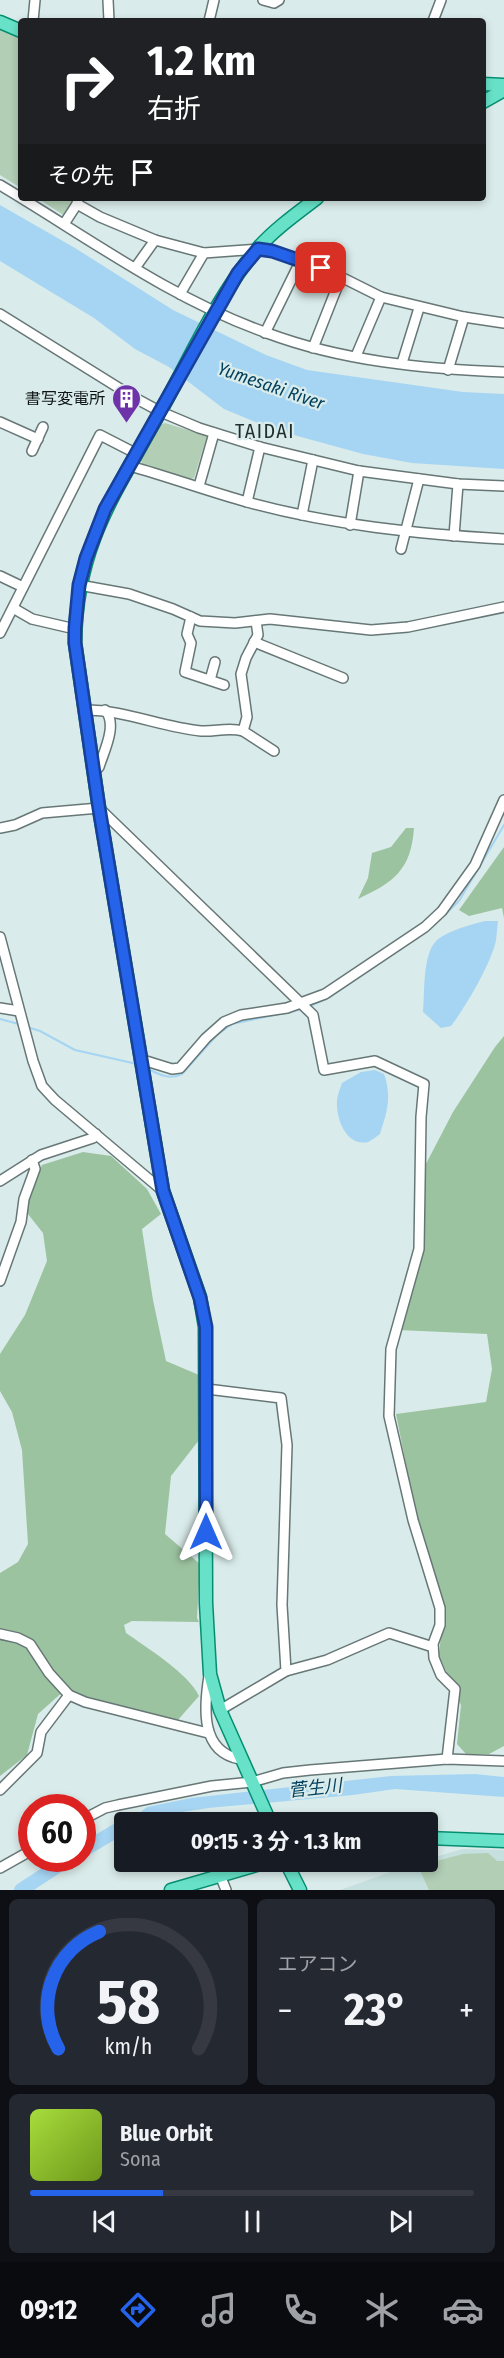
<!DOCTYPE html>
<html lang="ja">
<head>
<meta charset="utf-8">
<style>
	:root { --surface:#171b24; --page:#242831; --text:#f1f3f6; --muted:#9ea1a6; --line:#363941; --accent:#2563eb }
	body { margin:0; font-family:"Fira Sans Condensed","Noto Sans JP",sans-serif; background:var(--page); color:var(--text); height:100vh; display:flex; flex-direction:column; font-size:22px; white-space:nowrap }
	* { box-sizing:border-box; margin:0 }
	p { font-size:20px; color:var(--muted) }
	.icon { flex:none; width:33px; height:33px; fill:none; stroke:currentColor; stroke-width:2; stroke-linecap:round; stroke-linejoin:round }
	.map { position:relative; height:1890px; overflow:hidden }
	.drawer { display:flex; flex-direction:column; gap:9px; padding:9px; background:#0d0f14; flex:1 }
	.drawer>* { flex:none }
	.top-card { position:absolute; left:18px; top:18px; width:468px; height:183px; border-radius:6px; box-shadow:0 3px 9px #0003; background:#202124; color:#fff; overflow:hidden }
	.speed { position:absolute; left:18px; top:1794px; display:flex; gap:12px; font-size:30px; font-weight:700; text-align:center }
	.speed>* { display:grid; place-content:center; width:78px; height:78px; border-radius:50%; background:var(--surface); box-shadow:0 3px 9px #0003; line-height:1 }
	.speed .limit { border:9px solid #d22; background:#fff; color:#111 }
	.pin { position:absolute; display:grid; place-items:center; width:51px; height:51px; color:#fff; margin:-26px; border-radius:12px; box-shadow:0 3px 9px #0006 }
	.me { position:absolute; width:66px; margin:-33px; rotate:0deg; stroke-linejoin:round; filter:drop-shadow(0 0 4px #0008) }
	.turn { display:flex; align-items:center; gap:21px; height:126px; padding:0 30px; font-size:27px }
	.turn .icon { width:78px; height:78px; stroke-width:2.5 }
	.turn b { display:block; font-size:42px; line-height:51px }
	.then { display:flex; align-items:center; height:57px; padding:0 30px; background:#0003; gap:12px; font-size:22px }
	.big { font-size:45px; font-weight:700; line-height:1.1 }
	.drawer .widget { flex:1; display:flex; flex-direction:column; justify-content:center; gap:9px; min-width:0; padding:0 21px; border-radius:9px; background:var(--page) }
	.drawer .dial { align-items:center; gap:0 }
	.dial svg { height:156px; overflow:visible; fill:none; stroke:var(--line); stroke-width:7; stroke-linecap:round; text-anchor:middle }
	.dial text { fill:var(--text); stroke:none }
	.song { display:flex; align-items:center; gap:18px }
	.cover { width:72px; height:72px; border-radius:9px; background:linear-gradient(135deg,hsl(80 70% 55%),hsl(80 70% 35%)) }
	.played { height:6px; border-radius:3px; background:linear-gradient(90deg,var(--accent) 30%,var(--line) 30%) }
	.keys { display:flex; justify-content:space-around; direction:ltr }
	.heat { display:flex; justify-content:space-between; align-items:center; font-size:33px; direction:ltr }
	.drawer .tiles { flex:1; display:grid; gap:9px; grid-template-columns:1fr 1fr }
	.widget:last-child { grid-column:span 2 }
	.trip { position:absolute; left:114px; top:1812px; width:324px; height:60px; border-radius:6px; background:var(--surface); box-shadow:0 3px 9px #0003; font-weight:700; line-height:60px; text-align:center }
	.dock { display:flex; height:96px; justify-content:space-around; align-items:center; background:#090b0e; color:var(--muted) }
	.dock .icon { width:42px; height:42px }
	.dock .current { color:var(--accent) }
	.dock b { font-size:27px; color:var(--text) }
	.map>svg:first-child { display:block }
</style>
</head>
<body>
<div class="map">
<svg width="504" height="1890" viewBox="0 0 504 1890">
	<rect width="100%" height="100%" fill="#d9ebea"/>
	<polygon fill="#c5e0de" points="463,1849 504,1850 504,1890 340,1890 419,1862 428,1862 428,1859"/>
	<g fill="#b2ceb5">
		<polygon points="0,24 21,33 21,188 0,175"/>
		<polygon points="37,198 76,198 65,216"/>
		<polygon points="165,423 207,436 194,478 190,479 143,465 140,459 159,425"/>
		<polygon points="488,1853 497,1861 504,1861 504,1890 429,1890 418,1866 463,1854"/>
	</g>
	<g fill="#9cc3a0">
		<path d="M406 828H414C411 870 394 882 358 899L368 878 372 853 391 847Z"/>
		<polygon points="504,847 504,918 502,908 469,916 459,910"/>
		<polygon points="504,1036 504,1746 489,1754 466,1754 457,1744 461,1705 439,1655 444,1605 413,1500 396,1414 486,1402 492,1369 487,1334 398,1330 420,1243 415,1185 453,1112 495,1047"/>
		<path d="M83 1152 111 1156 147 1189 161 1214 142 1229 153 1300 166 1361 199 1375V1440L171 1476 165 1534 200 1564 197 1618 199 1622 132 1621 124 1625 126 1633C146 1647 189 1674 199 1696L177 1721 82 1697 66 1689 38 1714 27 1755 0 1776V1573L18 1562 28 1544 22 1450 12 1412 0 1391V1354L25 1315 47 1261 43 1233 24 1209 42 1165Z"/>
	</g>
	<g fill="#a6d5f3">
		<polygon points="0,205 75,248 173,310 266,355 307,370 463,392 504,394 504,469 412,463 363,454 272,429 224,409 169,367 135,349 94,318 0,261"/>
		<path d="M485 921H498C497 927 497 934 496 940 492 962 465 1008 451 1026L441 1028 423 1012C425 993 422 954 437 940 449 930 470 925 485 921Z"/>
		<path d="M375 1070 384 1074C392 1096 387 1113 380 1134 377 1136 371 1141 368 1142 346 1147 336 1118 337 1102 337 1096 340 1089 342 1083L361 1072Z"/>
		<polygon points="475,1774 504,1777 504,1797 395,1789 353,1795 208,1808 144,1818 128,1822 147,1807 191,1798 391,1776"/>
	</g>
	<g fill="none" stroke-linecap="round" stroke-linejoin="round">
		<g stroke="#a6d5f3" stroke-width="2">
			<polyline points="434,925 459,901 504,825"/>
			<polyline points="308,1007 330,997 402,948"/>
			<polyline points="0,1019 22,1025"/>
			<polyline points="27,1027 40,1031 75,1050 137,1064"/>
			<path d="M148 1069C160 1075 170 1080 182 1074L217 1035 232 1024 303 1009"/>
		</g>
		<g stroke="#a6d5f3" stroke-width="14">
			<polyline points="82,1851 124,1826"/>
			<polyline points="21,1890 70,1858"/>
		</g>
		<defs>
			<g id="minor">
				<polyline points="108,0 109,21"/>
				<polyline points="263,0 274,3 279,0"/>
				<polyline points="33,21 35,0"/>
				<polyline points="209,21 214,0"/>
				<polyline points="433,21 441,0"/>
				<path d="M0 185C87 237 171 299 267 333 342 361 424 369 504 372"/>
				<polyline points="77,204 100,217 155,240 204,253 258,249 272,251 341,277 381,297 464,317 504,323"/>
				<polyline points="64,224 77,204 78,198"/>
				<polyline points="135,268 155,240"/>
				<polyline points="180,294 204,253"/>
				<polyline points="0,314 135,398 161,412 199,428 260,447 359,471 458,484 504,486"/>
				<polyline points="265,333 301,260"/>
				<polyline points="313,348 341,277"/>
				<polyline points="356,356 381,297"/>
				<polyline points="402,363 419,308"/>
				<polyline points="448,370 464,317"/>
				<polyline points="0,422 38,439"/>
				<polyline points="32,451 43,427"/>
				<path d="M130 466C169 477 208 491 247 502 331 525 418 534 504 539"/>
				<polyline points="199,486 214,433"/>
				<polyline points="247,502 260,447"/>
				<polyline points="302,515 313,460"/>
				<polyline points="350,525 359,471"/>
				<polyline points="454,536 458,484"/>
				<polyline points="401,549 419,479"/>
				<polyline points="0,576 23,587"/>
				<polyline points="79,585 129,594 173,609 200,621 235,623 270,619 371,630 408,627 504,607"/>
				<polyline points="13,608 32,619 75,629"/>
				<polyline points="191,617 187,634 191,643 185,672 224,685"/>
				<polyline points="256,621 258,635 246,658 241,674 247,717 243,731 274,751"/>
				<polyline points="0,633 100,435 137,454"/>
				<polyline points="254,642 343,678"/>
				<polyline points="210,680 215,662"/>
				<path d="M85 710C125 710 161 727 201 731 215 732 228 727 243 731"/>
				<path d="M94 771 99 767C104 751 118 724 105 710"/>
				<polyline points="0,828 15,825 42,813 99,808 313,1015 324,1070 375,1061 424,1084 421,1117 419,1249 391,1349 389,1416 413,1520 440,1608 440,1625 433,1644 434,1658 441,1675 455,1689 447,1759"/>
				<polyline points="0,937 33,1061 42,1086 55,1100 163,1191"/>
				<polyline points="0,1008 19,1011"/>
				<polyline points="143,1060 172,1069 180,1068 206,1038 224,1022 241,1015 287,1008 325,994 425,927 442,911 475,865 504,800"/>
				<polyline points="0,1181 41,1155 93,1138 96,1134"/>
				<polyline points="0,1281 21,1222 24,1199 35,1169 32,1160"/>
				<polyline points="207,1389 281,1398 287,1445 282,1605 286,1671 220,1710"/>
				<polyline points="0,1634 18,1638 30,1644 49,1673 69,1695 85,1702 208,1733"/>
				<polyline points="286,1671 327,1660 389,1633 433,1647"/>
				<path d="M209 1676C204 1707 200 1752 240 1759"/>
				<polyline points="0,1790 37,1753 41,1732 69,1695"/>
				<polyline points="82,1820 105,1808 118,1805 212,1786 252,1782 283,1773 310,1770 447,1759 504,1761"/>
				<polyline points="0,1868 32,1850"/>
				<polyline points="220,1875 226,1890"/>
			</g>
			<g id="major">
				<polyline points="0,22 21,31"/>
				<polyline points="483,84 504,85"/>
				<polyline points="483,102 504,90"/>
				<path d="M270 1822 220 1710 210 1674 206 1603 205 1327 200 1297 163 1191 99 808 75 643C76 545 115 494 160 412 191 357 217 296 258 248 275 229 296 214 317 198"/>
				<polyline points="428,1838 504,1841"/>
				<polyline points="286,1862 300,1890"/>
				<polyline points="171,1890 267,1862"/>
			</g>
		</defs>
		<use href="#minor" stroke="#677776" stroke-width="12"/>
		<use href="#major" stroke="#068e71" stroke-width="15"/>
		<use href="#minor" stroke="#fff" stroke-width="9"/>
		<use href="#major" stroke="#67e2c8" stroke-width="12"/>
	</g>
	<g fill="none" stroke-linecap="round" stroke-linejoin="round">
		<defs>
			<polyline id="route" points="206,1532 206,1327 200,1298 163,1191 99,808 75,643 75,628 79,585 86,558 105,509 238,273 258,249 272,251 321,268"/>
		</defs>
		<use href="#route" stroke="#184099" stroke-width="15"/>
		<use href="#route" stroke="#2563eb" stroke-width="10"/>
	</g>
	<defs>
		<symbol id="building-pin" viewBox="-11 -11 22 30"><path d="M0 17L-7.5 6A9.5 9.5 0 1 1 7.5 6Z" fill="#6e33a8" stroke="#d9ebea"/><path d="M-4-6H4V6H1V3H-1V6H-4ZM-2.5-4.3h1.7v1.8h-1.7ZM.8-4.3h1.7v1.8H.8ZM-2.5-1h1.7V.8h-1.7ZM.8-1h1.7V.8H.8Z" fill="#fff"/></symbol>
	</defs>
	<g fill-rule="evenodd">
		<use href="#building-pin" x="110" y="382" width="33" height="45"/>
	</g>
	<g text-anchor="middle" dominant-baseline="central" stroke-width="4.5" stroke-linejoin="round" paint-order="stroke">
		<g font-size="16" fill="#0e1414" stroke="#d9ebea" text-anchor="end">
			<text x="105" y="398">書写変電所</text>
		</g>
		<g font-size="18" font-style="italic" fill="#003f5c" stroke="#d9ebea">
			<text transform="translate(271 386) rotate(19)">Yumesaki River</text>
			<text transform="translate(315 1788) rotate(-6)">菅生川</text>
		</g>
		<g font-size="20" letter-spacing="1.5" fill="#1f2d2c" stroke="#d9ebea">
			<text x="265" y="431">TAIDAI</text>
		</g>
	</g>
</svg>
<div class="speed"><div class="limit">60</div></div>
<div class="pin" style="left:321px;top:268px;background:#d93025"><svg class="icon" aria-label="arrive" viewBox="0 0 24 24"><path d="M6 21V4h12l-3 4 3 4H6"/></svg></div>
<svg class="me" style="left:206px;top:1532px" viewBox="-20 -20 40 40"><path d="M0-17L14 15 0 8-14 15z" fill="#2563eb" stroke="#fff" stroke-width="4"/></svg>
<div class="trip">09:15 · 3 分 · 1.3 km</div>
<div class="top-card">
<div class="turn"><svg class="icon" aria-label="right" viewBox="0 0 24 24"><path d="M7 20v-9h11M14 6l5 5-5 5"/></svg><div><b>1.2 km</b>右折</div></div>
<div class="then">その先<svg class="icon" aria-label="arrive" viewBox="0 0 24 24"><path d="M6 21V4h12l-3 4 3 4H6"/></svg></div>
</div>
</div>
<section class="drawer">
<div class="tiles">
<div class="widget dial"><svg viewBox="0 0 100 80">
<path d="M14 69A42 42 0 1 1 86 69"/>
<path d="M14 69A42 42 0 0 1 35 9" stroke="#2563eb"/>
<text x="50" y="56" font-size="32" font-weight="700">58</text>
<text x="50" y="72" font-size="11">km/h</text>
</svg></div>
<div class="widget"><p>エアコン</p>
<div class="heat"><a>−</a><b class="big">23°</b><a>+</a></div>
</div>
<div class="widget">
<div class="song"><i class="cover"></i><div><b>Blue Orbit</b><p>Sona</p></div></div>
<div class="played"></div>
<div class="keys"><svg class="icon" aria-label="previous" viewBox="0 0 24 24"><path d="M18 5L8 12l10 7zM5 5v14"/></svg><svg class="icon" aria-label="pause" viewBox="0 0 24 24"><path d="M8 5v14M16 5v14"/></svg><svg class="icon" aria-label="next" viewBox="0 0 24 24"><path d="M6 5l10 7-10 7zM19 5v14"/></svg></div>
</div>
</div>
</section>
<nav class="dock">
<b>09:12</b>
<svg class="icon current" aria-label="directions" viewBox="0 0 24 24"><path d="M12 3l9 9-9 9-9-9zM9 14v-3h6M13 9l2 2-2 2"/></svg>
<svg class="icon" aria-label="music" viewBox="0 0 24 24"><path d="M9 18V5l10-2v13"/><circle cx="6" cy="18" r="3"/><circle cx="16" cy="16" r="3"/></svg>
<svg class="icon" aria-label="phone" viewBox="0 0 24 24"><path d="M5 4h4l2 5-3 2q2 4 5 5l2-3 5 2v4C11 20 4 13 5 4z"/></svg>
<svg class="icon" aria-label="climate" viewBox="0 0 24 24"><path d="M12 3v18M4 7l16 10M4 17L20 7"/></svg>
<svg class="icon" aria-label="car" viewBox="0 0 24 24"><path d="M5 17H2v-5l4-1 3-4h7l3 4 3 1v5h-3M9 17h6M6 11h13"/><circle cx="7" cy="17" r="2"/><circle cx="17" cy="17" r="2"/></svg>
</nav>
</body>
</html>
